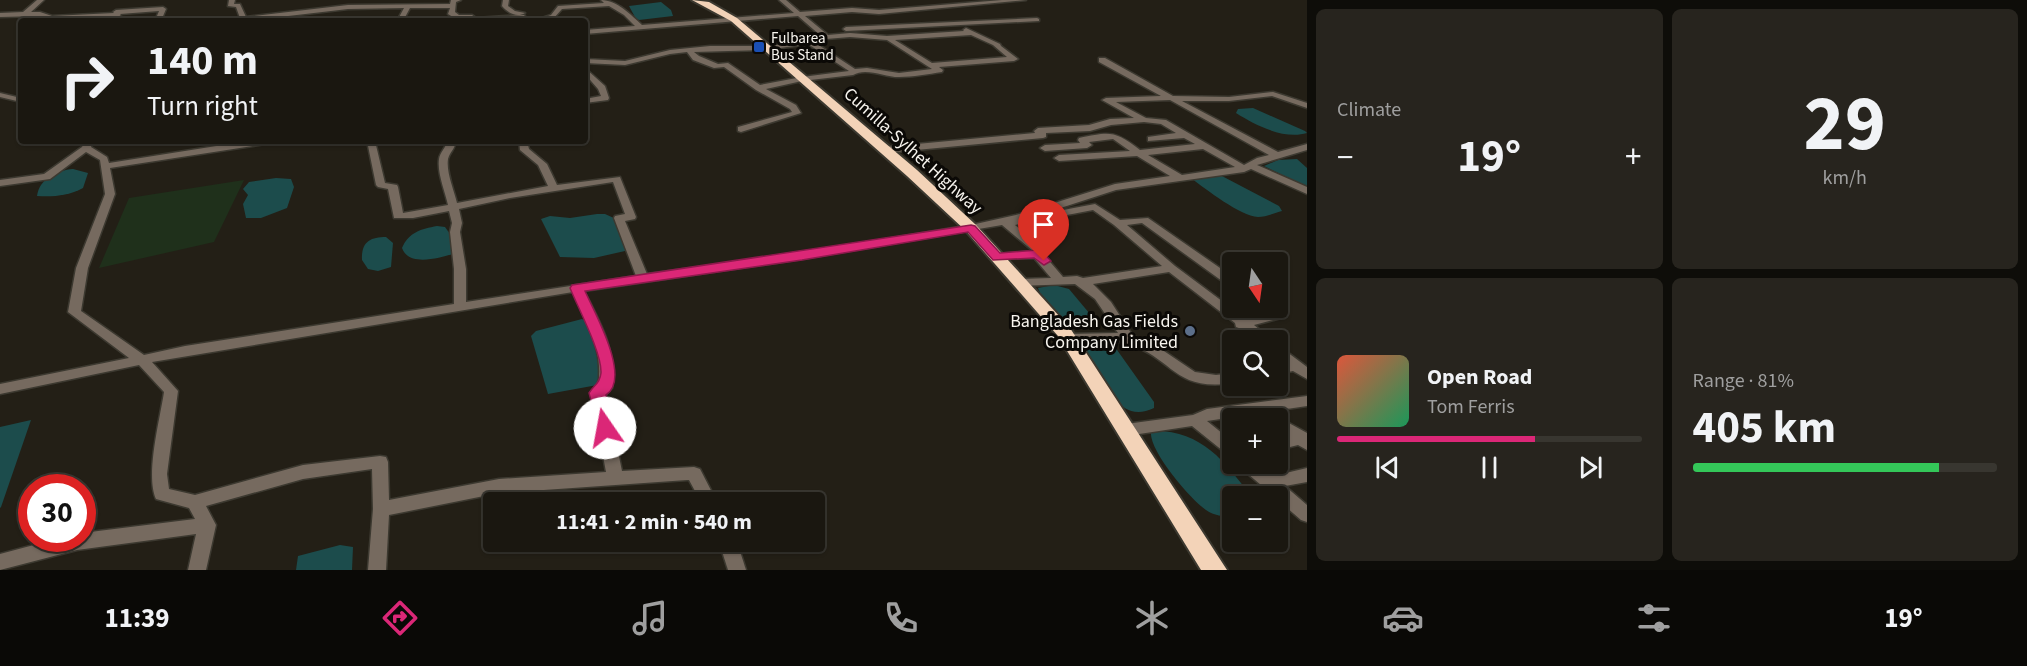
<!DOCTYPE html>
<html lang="en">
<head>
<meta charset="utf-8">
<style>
	:root { --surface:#1a1710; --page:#27241e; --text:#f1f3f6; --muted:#9f9f9f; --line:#383630; --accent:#db2777 }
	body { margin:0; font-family:"Source Sans 3",sans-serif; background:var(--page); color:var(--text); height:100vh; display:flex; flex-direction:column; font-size:22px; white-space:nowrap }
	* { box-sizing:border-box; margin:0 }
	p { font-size:20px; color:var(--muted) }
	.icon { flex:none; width:33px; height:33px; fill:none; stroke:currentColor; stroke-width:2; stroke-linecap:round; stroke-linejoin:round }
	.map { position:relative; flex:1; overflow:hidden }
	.details { display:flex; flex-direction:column; gap:9px; padding:9px; background:#0e0d09; width:720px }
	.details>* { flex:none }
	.top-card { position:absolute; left:18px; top:18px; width:570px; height:126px; border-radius:6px; box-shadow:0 2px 4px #0004,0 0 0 2px var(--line); background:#1a1710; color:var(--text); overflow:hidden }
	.needle { width:39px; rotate:167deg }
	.buttons { position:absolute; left:1222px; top:252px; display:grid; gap:12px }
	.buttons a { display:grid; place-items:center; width:66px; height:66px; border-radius:6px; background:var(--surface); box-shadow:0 2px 4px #0004,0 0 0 2px var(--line); font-size:30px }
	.speed { position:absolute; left:18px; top:474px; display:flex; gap:12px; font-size:30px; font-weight:700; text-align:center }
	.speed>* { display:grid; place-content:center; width:78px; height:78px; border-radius:50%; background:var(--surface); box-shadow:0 2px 4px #0004,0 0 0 2px var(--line); line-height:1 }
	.speed .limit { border:9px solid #d22; background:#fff; color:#111 }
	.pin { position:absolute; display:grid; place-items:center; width:51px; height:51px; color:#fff; margin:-62px -26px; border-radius:50% 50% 50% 0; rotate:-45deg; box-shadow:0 0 6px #0007 }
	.pin .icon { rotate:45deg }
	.me { position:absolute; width:66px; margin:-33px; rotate:348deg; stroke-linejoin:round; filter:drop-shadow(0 0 4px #0008) }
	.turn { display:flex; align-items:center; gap:21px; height:126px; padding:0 30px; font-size:27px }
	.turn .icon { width:78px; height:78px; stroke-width:2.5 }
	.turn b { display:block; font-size:42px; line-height:51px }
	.big { font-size:45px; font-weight:700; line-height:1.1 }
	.details .widget { flex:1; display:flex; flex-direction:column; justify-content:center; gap:9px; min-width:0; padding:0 21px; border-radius:9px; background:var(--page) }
	.details .dial { align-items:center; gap:0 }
	.dial b { font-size:78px; line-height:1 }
	.song { display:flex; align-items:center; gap:18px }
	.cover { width:72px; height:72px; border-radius:9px; background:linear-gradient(135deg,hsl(10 70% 55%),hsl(150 70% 35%)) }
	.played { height:6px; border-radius:3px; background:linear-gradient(90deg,var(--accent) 65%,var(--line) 65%) }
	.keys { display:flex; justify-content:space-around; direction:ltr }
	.heat { display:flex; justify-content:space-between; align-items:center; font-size:33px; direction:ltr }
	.charge { height:9px; border-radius:4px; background:linear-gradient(90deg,#34c759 81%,var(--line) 0) }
	.details .tiles { flex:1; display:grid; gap:9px; grid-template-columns:repeat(2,1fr) }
	.trip { position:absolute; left:483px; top:492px; width:342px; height:60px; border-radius:6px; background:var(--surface); box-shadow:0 2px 4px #0004,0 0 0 2px var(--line); font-weight:700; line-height:60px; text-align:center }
	.dock { display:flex; height:96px; justify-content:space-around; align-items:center; background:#0a0906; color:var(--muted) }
	.dock .icon { width:42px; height:42px }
	.dock .selected { color:var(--accent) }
	.dock b { font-size:27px; color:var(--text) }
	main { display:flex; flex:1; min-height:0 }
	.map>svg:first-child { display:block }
</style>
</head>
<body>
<main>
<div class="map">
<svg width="1307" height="570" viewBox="0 0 1307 570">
	<rect width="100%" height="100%" fill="#231f16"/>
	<polygon fill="#1f301b" points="244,180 214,242 99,268 129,198"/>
	<g fill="#1c4c4c">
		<polygon points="661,2 671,10 673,16 639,20 636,19 629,6"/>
		<path d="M1253 108 1305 131 1307 133C1284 140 1255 125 1236 113L1238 109Z"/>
		<polygon points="1297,159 1307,168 1307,187 1264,166 1278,160"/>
		<path d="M73 169 88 173 83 188C68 196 53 197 37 196 39 179 57 170 73 169Z"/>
		<path d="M1220 175 1279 206 1282 211C1275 213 1266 217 1258 217 1240 216 1206 189 1192 179Z"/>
		<polygon points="276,178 291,179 294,187 287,208 261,218 246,218 243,204 248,195 243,189 249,182"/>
		<polygon points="597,214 605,214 616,219 626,248 625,251 594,258 560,257 541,219 550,216 570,218"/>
		<path d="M437 226 445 227 450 234 453 254C438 258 409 267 402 248 409 232 421 229 437 226Z"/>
		<path d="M386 237 393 243 391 267 378 271 368 269 362 260C361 242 370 237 386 237Z"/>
		<path d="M1054 285 1069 289 1100 326C1068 334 1057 318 1040 293L1038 288Z"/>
		<polygon points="582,319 590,323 601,354 603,384 548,394 531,336 536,331"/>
		<path d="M1110 340 1154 402V408C1123 423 1111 393 1098 371 1092 361 1084 352 1081 341Z"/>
		<polygon points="31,420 1,507 0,508 0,427"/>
		<path d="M1151 431C1200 429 1224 460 1251 496H1233V517C1223 516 1214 516 1206 510 1190 499 1148 450 1151 431Z"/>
		<polygon points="340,545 353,547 352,570 296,570 298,556"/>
	</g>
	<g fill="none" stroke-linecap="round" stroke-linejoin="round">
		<defs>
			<g id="minor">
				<polygon points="37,0 44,0 31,12 40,12 52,16 114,13 113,12 116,10 163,7 166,9 161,21 155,21 159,11 120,14 121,15 118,17 51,20 39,16 0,17 0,13 23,12"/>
				<polygon points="229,0 235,0 234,4 240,4 246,17 348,5 450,4 451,0 461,0 456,2 455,12 459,15 472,15 476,18 524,15 529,21 523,21 522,19 471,21 468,18 456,19 448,14 450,8 410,8 403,21 397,21 404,8 348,9 245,21 226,21 240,18 236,7 228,6"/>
				<path d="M503 0H509L508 6 515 11 525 13C517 18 508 13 502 6Z"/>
				<path d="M601 0C617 0 631 15 642 25L794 13 779 0H786L800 12 852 8 879 10 1002 0H1026L879 14 852 12 805 16 828 35 850 33 887 36 964 31 963 30 966 28 1000 44 1001 46 1018 59 1014 61 939 67 943 70 942 72C928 74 913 77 899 77 884 77 866 67 853 75L802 81 766 89 796 105 801 113 741 132 738 131V127L792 112 790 109 756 90 724 67 714 68 693 60 687 52 670 54 625 65 585 63V59L625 61 670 50 710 46H766L797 43 821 36 798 16 585 34V30L635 26 624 15 609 6 562 9 553 19 533 21 551 15 558 6 604 3ZM971 35 993 45 1007 57 932 63 895 40ZM850 37 887 40 932 69 899 73 867 68 855 69 814 42 826 39ZM808 44 849 71 802 77 760 85 728 63 718 64 699 56 694 52 766 50Z"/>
				<polygon points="1037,18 1039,19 1039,21 846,31 843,29 846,27"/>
				<path d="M1099 58H1105L1173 96 1229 97 1273 92 1307 103V108L1272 96 1229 101H1182L1278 152 1307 144V150L1257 165 1307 187V194L1251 169 1244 172 1116 190 1042 214 1095 204 1120 220 1148 218 1233 277V287L1229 286 1142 223 1127 225 1175 266 1246 319 1266 314 1261 308C1270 308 1278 307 1283 315L1281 318 1254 325 1272 340C1251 342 1253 332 1236 327L1235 323 1169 272 1093 284 1111 302 1133 336 1155 345 1195 372 1216 375 1233 373V383C1173 392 1174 358 1128 344 1106 337 1083 347 1063 341L1061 338 1063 335 1068 334 1118 333 1095 299 1075 284 1016 286 1014 283 1016 280 1020 279 1051 278 1034 258 993 259 991 257 993 255 997 254 1033 251 1002 225 802 259 584 291C600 322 617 352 612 388L606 394 622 471 694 467 700 469 717 502H701L689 480H687L499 493 389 515 386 570H368L373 509 372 469 303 479 206 506 216 525 206 570H188L196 534 77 550 0 570V554L60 538H82V533L195 519 189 508 156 499C145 475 160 419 164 392L139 365 0 394V384L129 358 68 312 76 268 105 194 100 160 86 152 50 179 0 186V180L44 174 82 147 85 141H93L91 147 107 157 109 163 248 141H269L265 144 110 168 115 194 88 268 81 311 144 355 185 346 454 304V269L450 232 452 223 449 211 413 218H394L388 189 378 187 376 185 367 141H375L385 183 397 185 398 187 403 213 448 205C445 191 437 173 439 159 440 152 446 148 447 141H455C456 149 450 151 448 159 446 172 454 190 457 203L548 186 538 165 520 150 519 141H527L529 149 547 164 557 185 620 177 636 217 635 219 625 221 647 274 802 253 971 225 1016 215 1115 184 1170 176 1137 156 1059 161 1054 158 1059 155 1130 151 1113 139 1089 142 1092 145 1087 148 1045 151 1040 148 1045 145 1080 143 1078 140 1079 138C1110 132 1114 130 1140 150L1195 144 1184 138 1148 141V137L1176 133 1161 124 1144 122 1111 125 1090 131 1046 133V137L1043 138 885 153 880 150 885 147 1035 133 1034 131 1038 128 1089 125 1110 119 1134 118 1102 100 1106 98 1161 96 1099 62ZM1170 100 1269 155 1257 158 1244 165 1166 120 1146 118 1116 102ZM1203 149 1235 167 1182 175 1148 155ZM613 182 625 214 615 216 614 218 636 276 466 302V269L460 232 462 223 459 209 510 198ZM1093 210 1114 225 1162 266 1083 278 1077 276 1063 277 1045 256 1048 253 1046 251 1015 225 1019 224V221L1037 215V219L1041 220ZM573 292C587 322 604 352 598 385L591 392 606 472 499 479 389 500 388 462 386 457 380 456 303 465 195 495 169 489 167 474 178 391 152 362Z"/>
				<polygon points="585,68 605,86 609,98 608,100 585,103 585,99 601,96 598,89 585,74"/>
				<polygon points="0,93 21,98 21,102 0,97"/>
				<polygon points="1278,347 1283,349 1307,367 1307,379 1293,371 1278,374 1278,364 1283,363 1278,359"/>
				<polygon points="1307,396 1307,406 1207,421 1233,442 1233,457 1228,455 1192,426 1126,436 1121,434 1118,430 1121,426 1126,424 1193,415 1207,409"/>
				<polygon points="1278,417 1307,433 1307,450 1298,445 1278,450 1278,438 1285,436 1278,431 1278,418 1274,418"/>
				<polygon points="1240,464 1258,464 1273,476 1307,468 1307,482 1285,486 1307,505 1307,522 1301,520 1278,500 1278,496 1274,496 1242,469"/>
				<polygon points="719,542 737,542 746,570 728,570"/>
			</g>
			<polygon id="highway" points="692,0 709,2 737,18 917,170 976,225 1070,328 1227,570 1201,570 1058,336 966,231 907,176 731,21"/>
		</defs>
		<use href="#minor" stroke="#3c3930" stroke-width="3"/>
		<use href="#highway" stroke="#3c3930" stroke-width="4"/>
		<use href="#minor" fill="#766a5f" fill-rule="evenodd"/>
		<use href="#highway" fill="#f3d3b8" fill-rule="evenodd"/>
	</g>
	<path fill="#db2777" stroke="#8e194d" stroke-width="1.5" d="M971 225 975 226 1000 253 1037 250 1042 251 1051 261 1044 265 1034 258 993 260 968 232 802 260 585 291C594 312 632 378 606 395L614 428 611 433 605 435 599 433 589 393C594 385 600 383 601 373 602 353 578 308 570 288L572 285Z"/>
	<rect fill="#1a4fb4" stroke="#0b0906" stroke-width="2" x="753" y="41" width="12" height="12" rx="3"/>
	<circle fill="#5c6f8a" stroke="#0b0906" stroke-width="2" cx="1190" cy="331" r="6"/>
	<g text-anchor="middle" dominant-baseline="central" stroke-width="6" stroke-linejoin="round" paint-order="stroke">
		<g font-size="15" fill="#f7f4ee" stroke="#0b0906" text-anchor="start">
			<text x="771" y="38">Fulbarea<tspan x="771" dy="17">Bus Stand</tspan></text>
		</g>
		<g font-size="18" fill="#f7f4ee" stroke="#0b0906">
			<text transform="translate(913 151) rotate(42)">Cumilla-Sylhet Highway</text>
		</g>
		<g font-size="18" fill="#f7f4ee" stroke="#0b0906" text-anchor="end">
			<text x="1178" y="321">Bangladesh Gas Fields<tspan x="1178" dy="21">Company Limited</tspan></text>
		</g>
	</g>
</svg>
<div class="buttons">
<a><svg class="needle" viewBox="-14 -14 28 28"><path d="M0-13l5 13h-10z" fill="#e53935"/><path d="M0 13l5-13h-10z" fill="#9f9f9f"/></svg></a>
<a><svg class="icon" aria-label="search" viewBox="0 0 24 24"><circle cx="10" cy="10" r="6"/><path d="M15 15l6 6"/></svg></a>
<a>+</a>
<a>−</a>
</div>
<div class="speed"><div class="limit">30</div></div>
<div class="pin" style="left:1044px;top:261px;background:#d93025"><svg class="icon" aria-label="arrive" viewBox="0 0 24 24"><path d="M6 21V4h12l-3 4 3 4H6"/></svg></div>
<svg class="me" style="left:605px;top:428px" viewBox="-20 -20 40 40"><circle r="19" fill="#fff"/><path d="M0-13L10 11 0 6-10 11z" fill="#db2777"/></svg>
<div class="trip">11:41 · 2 min · 540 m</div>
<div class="top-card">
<div class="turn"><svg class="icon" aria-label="right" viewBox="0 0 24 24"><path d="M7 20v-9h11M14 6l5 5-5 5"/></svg><div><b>140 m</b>Turn right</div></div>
</div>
</div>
<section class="details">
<div class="tiles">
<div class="widget"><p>Climate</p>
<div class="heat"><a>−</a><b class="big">19°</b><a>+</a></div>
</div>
<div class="widget dial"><b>29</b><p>km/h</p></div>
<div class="widget">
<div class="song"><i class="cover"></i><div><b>Open Road</b><p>Tom Ferris</p></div></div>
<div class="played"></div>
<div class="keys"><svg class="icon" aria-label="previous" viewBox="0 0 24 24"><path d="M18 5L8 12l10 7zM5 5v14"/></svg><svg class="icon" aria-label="pause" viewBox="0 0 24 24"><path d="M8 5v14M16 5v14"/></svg><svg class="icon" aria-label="next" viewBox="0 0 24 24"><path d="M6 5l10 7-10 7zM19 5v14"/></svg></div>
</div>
<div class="widget"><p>Range · 81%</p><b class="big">405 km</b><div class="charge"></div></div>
</div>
</section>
</main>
<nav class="dock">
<b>11:39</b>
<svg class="icon selected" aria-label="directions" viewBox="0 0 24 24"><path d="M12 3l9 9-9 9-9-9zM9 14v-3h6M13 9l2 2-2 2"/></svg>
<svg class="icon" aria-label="music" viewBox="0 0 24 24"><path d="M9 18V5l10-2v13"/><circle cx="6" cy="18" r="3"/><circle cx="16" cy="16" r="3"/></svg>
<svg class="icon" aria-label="phone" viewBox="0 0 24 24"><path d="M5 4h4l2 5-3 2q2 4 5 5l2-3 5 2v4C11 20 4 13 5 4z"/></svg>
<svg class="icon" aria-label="climate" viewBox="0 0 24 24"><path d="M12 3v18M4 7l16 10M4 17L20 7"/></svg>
<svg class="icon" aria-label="car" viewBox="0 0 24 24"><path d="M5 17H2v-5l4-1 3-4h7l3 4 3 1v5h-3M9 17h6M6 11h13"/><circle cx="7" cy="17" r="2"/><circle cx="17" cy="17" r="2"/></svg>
<svg class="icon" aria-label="filters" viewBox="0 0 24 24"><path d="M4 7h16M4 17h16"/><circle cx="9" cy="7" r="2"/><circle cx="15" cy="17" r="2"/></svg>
<b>19°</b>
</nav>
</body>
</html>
